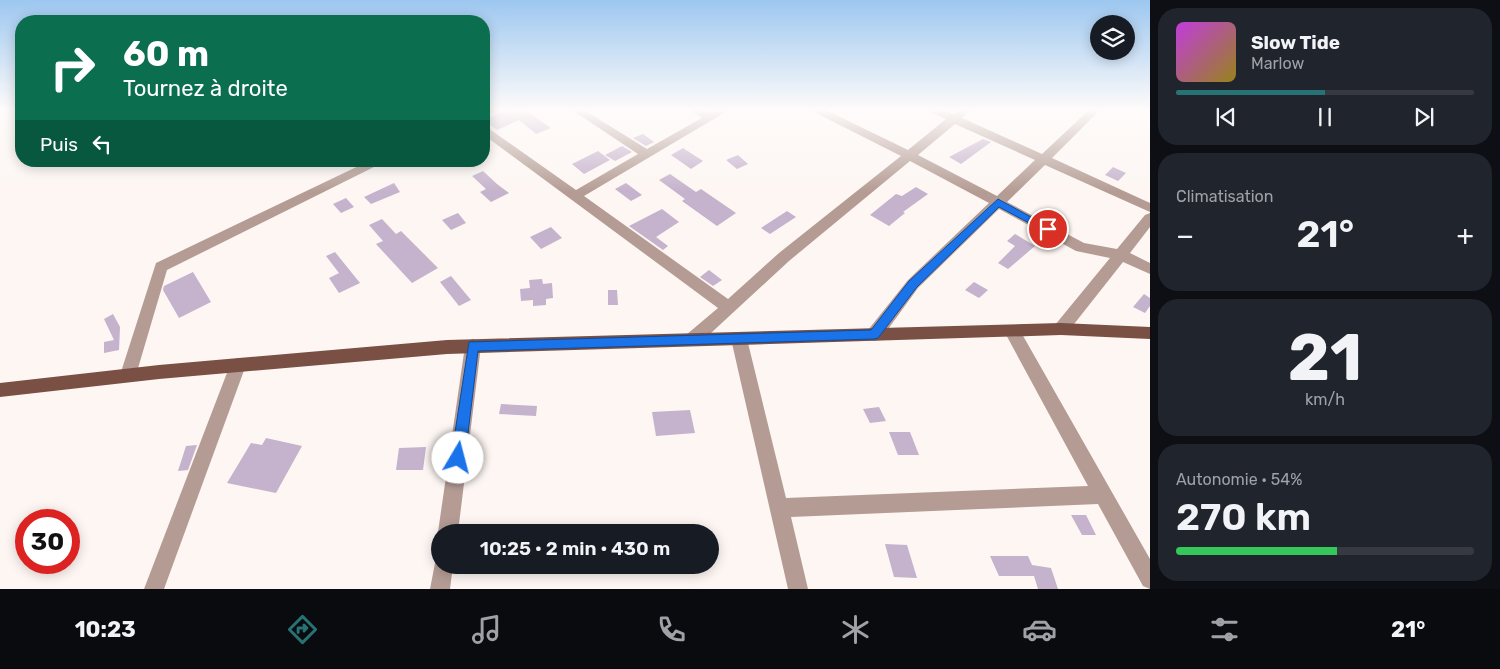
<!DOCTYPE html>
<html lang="fr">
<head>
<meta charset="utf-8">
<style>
	:root { --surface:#171b24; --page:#20242c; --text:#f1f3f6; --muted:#9ea1a6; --line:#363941; --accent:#277275 }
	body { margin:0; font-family:Rubik,sans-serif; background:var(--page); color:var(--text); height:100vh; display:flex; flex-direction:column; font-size:19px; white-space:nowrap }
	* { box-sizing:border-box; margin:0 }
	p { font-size:16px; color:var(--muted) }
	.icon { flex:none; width:28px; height:28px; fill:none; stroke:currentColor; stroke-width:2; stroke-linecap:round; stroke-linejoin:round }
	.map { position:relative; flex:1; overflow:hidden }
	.details { display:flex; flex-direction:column; gap:8px; padding:8px; background:#0d0f14; width:350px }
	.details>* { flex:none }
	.hud { position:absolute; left:15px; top:15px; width:475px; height:152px; border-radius:20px; box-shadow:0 2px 12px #0003; background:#0b6e4f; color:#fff; overflow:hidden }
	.tools { position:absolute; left:1090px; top:15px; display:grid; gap:10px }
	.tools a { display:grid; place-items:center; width:45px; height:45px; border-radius:50%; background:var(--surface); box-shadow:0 2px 12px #0003; font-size:25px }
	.speed { position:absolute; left:15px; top:509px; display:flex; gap:10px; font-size:25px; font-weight:700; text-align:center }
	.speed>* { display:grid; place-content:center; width:65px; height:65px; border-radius:50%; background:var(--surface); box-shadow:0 2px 12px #0003; line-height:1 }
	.speed .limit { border:8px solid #d22; background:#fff; color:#111 }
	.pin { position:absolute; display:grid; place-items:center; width:42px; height:42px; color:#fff; margin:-21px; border:2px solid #fff; border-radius:50%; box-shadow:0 1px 5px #0007 }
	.me { position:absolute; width:55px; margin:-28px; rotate:8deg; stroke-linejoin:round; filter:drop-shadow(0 0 4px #0008) }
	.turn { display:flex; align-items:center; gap:18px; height:105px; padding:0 25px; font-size:22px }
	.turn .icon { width:65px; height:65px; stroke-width:2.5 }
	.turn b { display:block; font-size:35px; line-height:42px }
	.then { display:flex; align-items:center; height:48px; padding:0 25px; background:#0003; gap:10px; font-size:19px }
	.big { font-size:38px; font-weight:600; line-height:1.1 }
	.details .card { flex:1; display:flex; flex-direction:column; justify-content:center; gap:8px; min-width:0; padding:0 18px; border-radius:20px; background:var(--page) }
	.details .dial { align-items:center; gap:0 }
	.dial b { font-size:65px; line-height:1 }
	.song { display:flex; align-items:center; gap:15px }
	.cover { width:60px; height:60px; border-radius:8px; background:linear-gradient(135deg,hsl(290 70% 55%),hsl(50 70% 35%)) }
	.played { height:5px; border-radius:2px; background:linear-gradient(90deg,var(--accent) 50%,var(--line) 50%) }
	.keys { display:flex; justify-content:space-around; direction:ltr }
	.heat { display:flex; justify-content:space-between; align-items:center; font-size:28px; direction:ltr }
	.charge { height:8px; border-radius:4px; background:linear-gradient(90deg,#34c759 54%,var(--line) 0) }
	.trip { position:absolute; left:431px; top:524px; width:288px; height:50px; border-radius:25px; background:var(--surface); box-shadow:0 2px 12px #0003; font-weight:600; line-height:50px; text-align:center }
	.tab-bar { display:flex; height:80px; justify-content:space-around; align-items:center; background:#090b0e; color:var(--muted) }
	.tab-bar .icon { width:35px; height:35px }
	.tab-bar .selected { color:var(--accent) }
	.tab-bar b { font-size:22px; color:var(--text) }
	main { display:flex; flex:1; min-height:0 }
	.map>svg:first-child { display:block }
</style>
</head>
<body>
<main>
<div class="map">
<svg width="1150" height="589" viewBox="0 0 1150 589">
	<rect width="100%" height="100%" fill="#fdf6f3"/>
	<g fill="#c5b2cc">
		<polygon points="507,110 513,110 518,113 525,110 551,128 536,134 519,120 497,130 484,120"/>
		<polygon points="643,134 654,142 646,146 633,138"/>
		<polygon points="983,139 991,142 961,164 949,157"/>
		<polygon points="622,146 632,152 615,161 605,155"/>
		<polygon points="683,148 703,161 691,169 671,155"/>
		<polygon points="598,151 610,160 584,174 572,164"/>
		<polygon points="738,155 748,164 737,169 726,160"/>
		<polygon points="1113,167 1126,173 1118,181 1105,175"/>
		<polygon points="483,171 497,184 509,193 491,202 480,192 486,189 472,176"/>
		<polygon points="670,174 696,192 701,189 736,213 717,226 682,201 685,199 659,180"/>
		<polygon points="394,183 400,192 371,204 364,197"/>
		<polygon points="626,183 642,195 631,201 615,189"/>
		<polygon points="916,187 928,194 903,212 905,213 889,226 870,215 896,194 902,196"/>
		<polygon points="346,198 354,207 341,213 333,204"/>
		<polygon points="662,209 679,222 656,237 668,246 663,250 629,226"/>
		<polygon points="787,211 796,217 770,234 761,228"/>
		<polygon points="458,213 466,223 451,230 442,220"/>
		<polygon points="382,219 396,234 401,231 438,268 412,283 376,244 383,241 369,225"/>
		<polygon points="551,227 562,238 541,249 530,237"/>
		<polygon points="1015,234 1035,246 1008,269 998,263 1015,246 1007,241"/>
		<polygon points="335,252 360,283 339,293 329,278 339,273 326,256"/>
		<polygon points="709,270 722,280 713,286 700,277"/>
		<polygon points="193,272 211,302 179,318 163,290 164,286"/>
		<polygon points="451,276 471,300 459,306 440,282"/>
		<polygon points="542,279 543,284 552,283 553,298 546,299 546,305 533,306 533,300 521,301 520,289 530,288 529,280"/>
		<polygon points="974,282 988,290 979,298 965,290"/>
		<polygon points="608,290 617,290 618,305 608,305"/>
		<polygon points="1144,294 1150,298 1150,306 1145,313 1133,307"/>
		<polygon points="113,314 120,327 119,350 104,353 104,342 114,340 104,319"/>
		<polygon points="501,404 537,406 536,416 499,414"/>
		<polygon points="879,407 886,421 870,423 863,409"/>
		<polygon points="690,410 695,433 656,436 652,412"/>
		<polygon points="889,432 910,432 919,455 898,455"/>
		<polygon points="266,438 302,446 276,493 227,483 251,443 262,445"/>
		<polygon points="197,445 188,470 178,471 186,446"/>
		<polygon points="426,447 423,470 396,470 399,448"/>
		<polygon points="1071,515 1086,515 1096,535 1082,535"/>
		<polygon points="885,544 907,545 917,578 894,577"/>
		<polygon points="990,556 1028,556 1032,565 1051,568 1058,589 1038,589 1034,576 999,576"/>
	</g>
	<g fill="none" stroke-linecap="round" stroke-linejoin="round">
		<g fill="#b49c94" fill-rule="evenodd">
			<polygon points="484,110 496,110 484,116"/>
			<path d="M572 110H584L647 149 702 118 690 110H703L710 113 717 110H729L584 196 728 299 779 253 901 156 814 112 813 110H826L908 150 946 119 931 112 930 110H943L953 114 959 110H970L962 118 1042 154 1089 110H1100L1052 158 1150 203V212L1045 165 1007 202 1084 243 1117 249 1145 215 1150 213V227L1130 253 1150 263V274L1123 262 1067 333 1061 335 1055 333 1053 329 1055 325 1110 258 1076 251 999 209 918 288 880 340 874 341 868 340 866 335 868 330 908 280 989 203 910 161 789 261 698 345 692 346 686 345 684 340 686 335 718 308 484 135V127L488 128 576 190 638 154ZM955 124 1035 160 997 196 918 155Z"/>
			<polygon points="369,161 386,161 167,270 136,375 134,380 128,382 122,380 120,375 156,263"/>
			<polygon points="1012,325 1018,327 1150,559 1150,589 1143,586 1098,504 791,517 808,589 788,589 731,339 733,334 739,333 745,334 747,339 786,498 1088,486 1004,331 1006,327"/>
			<polygon points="473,339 479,341 481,346 458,532 440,532 440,537 438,532 465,346 467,341"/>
			<polygon points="238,358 244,360 246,365 164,589 144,589 230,365 232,360"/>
			<polygon points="440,556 440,565 453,565 450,589 430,589 436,558"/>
		</g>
		<polygon fill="#795043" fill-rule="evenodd" points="1061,323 1150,327 1150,339 1061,335 447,354 159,379 0,397 0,383 159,365 447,340"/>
	</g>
	<linearGradient id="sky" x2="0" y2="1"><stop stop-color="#9dc7f0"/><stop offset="0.57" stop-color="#fefbfa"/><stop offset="1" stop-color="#fefbfa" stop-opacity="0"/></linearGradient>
	<rect width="1150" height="192" fill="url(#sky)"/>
	<polygon fill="#1a73e8" stroke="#114b97" points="998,199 1053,229 1051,231 1044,231 999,207 917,287 878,338 874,339 478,351 465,458 463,462 458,464 453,462 451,458 469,342 871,330 909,281"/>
</svg>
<div class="tools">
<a><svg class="icon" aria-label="layers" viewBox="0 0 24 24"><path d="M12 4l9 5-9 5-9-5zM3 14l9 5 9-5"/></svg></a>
</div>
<div class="speed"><div class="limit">30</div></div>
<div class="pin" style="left:1048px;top:229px;background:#d93025"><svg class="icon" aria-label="arrive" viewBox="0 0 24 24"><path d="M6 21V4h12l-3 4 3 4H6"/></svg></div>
<svg class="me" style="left:458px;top:458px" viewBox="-20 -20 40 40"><circle r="19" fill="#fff"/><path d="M0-13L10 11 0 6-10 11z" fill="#1a73e8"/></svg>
<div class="trip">10:25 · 2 min · 430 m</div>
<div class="hud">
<div class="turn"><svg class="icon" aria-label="right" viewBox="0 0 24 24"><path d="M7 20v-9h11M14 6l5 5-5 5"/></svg><div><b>60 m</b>Tournez à droite</div></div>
<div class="then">Puis<svg class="icon" aria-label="left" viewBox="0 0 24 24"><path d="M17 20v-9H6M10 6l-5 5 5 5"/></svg></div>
</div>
</div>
<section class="details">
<div class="card">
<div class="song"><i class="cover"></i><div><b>Slow Tide</b><p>Marlow</p></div></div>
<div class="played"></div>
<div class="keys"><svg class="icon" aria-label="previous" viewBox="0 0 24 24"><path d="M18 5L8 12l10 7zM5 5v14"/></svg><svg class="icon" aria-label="pause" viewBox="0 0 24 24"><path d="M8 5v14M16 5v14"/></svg><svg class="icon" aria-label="next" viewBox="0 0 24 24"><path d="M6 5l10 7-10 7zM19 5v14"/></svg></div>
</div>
<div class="card"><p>Climatisation</p>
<div class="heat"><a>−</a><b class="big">21°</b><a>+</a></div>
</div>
<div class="card dial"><b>21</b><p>km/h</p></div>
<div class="card"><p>Autonomie · 54%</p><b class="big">270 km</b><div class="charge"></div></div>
</section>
</main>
<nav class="tab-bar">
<b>10:23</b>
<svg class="icon selected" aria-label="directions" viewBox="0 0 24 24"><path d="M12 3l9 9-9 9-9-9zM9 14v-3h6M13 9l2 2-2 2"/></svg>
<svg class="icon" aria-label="music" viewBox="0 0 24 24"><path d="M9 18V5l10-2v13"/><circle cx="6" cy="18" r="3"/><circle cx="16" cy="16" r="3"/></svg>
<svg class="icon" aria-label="phone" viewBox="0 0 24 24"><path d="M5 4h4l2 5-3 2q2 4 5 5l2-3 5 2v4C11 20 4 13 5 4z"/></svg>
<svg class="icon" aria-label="climate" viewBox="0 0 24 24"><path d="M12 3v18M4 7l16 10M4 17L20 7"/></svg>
<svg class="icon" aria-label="car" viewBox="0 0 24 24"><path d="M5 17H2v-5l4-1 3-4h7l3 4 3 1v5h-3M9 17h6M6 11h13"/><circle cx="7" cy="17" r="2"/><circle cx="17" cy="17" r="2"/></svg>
<svg class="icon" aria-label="filters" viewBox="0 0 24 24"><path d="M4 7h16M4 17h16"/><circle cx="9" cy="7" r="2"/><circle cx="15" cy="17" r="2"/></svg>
<b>21°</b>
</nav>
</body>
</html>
